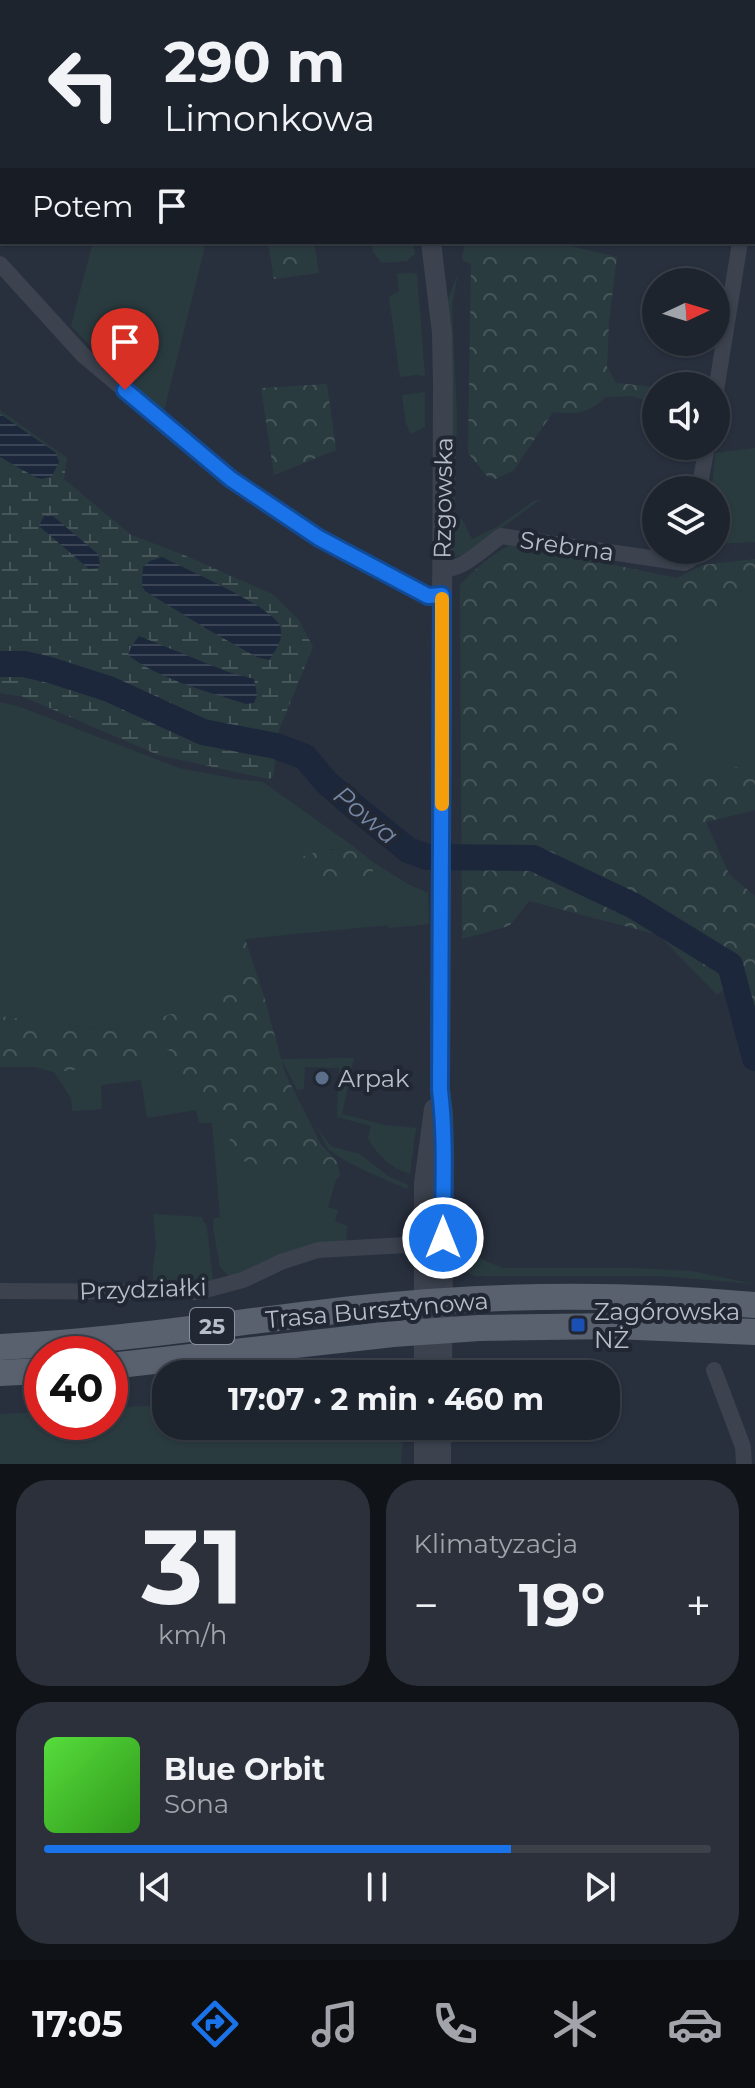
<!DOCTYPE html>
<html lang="pl">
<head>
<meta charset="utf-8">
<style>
	:root { --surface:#1e242e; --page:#2b303a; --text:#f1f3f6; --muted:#a1a4aa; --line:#3c414a; --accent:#1a73e8 }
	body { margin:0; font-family:Montserrat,sans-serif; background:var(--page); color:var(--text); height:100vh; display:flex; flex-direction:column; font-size:30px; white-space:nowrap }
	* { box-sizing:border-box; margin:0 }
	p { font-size:26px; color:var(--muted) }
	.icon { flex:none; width:44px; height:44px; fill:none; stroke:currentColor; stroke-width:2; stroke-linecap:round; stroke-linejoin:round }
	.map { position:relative; height:1464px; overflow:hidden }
	.side { display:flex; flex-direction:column; gap:16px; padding:16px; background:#101419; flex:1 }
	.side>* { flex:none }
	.top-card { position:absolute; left:0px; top:0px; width:756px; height:244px; box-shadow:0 2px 6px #0004,0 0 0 2px var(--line); background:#1e242e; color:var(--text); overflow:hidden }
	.needle { width:52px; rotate:86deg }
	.buttons { position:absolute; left:642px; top:268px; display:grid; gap:16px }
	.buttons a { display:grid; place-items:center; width:88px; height:88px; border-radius:50%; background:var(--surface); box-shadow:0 2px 6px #0004,0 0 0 2px var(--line); font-size:40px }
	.speed { position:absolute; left:24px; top:1336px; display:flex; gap:16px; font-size:40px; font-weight:700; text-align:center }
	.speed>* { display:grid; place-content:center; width:104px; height:104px; border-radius:50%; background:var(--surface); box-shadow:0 2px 6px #0004,0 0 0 2px var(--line); line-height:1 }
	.speed .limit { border:12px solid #d22; background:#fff; color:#111 }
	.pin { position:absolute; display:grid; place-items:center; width:68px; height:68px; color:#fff; margin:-82px -34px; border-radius:50% 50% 50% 0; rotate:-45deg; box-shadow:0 0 8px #0007 }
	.pin .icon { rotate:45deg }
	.me { position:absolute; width:88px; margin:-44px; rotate:0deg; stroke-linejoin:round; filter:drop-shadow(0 0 6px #0008) }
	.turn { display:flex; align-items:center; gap:28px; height:168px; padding:0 32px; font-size:36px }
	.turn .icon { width:104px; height:104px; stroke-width:2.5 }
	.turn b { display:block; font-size:56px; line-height:68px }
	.then { display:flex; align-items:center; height:76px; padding:0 32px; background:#0003; gap:16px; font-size:30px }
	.big { font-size:60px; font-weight:700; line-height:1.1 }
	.side .card { flex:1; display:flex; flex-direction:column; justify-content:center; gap:12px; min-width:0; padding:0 28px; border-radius:32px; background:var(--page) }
	.side .dial { align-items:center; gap:0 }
	.dial b { font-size:104px; line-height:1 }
	.song { display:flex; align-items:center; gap:24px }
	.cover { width:96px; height:96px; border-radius:12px; background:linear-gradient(135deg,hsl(110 70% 55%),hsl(110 70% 35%)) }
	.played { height:8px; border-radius:4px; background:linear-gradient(90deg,var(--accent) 70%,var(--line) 70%) }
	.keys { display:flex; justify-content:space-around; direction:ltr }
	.heat { display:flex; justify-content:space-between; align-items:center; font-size:44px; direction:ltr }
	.side .tiles { flex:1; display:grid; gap:16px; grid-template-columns:1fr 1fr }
	.card:last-child { grid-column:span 2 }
	.trip { position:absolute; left:152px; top:1360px; width:468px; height:80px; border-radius:32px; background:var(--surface); box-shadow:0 2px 6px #0004,0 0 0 2px var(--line); font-weight:700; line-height:80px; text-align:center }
	.dock { display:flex; height:128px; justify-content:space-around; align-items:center; background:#0c0e12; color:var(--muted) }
	.dock .icon { width:56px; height:56px }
	.dock .current { color:var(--accent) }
	.dock b { font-size:36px; color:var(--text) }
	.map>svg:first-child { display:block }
</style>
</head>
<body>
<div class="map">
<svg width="755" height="1464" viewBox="0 0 755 1464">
	<defs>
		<pattern id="forest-crowns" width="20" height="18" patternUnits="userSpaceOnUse" patternTransform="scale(2)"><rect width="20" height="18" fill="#2a3b3f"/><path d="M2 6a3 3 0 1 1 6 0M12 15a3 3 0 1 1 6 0" fill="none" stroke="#475659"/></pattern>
		<pattern id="wetland-marsh" width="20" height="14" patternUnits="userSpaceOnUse" patternTransform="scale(2)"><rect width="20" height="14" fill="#2a3b3f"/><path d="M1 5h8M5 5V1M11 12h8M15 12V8" fill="none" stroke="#475659"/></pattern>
		<pattern id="water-rules" width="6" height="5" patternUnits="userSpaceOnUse" patternTransform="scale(2)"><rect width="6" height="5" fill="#1c273b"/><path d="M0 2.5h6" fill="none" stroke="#3b4556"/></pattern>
	</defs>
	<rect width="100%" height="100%" fill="#28303e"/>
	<g fill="#2a3b3f">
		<polygon points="93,242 206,242 164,410 129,386 71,326"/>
		<polygon points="371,242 413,242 415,254 407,261 382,263 373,252"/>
		<polygon points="409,273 417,274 425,376 417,375 400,377 389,297 399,291 397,274"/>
		<polygon points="458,274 452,305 457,415 455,518 462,519 472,539 497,527 532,502 541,499 467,553 455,557 450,555 446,304"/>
		<polygon points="425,392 425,427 411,434 406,424 402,395"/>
		<polygon points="755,448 755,542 716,544 716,490 712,490 715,453"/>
		<polygon points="755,587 755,764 679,778 677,616 715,607 742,590"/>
		<polygon points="0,702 20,707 179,768 236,779 263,782 349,843 339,849 329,849 373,871 373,862 408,884 428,893 429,924 389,928 388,925 245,939 236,976 231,985 187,1009 123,1029 79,1027 0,1016"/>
		<polygon points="169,1048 166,1062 198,1089 227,1122 230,1142 253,1164 299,1164 323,1178 336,1180 328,1207 338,1210 335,1221 347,1226 346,1244 230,1277 220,1267 213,1227 214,1218 220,1217 212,1123 199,1123 196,1110 147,1118 141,1080 101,1085 102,1109 72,1111 71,1098 54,1072 147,1059"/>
		<path d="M354 1058 342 1114 385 1125 416 1128 410 1174C391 1168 378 1156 368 1138L371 1126 337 1117 339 1068 305 1067 304 1089 298 1090 314 1123 329 1144 333 1147 360 1154 388 1176 408 1185 407 1189C380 1177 352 1167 328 1149L281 1059Z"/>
		<polygon points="153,1214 202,1217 207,1228 213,1281 203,1285 153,1286 153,1268 156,1245"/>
		<path d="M455 1231C469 1252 479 1259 503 1268H633L692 1271 754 1284 661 1276H475C455 1267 453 1251 455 1231Z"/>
		<polygon points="394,1360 407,1368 408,1374 310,1374 371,1361"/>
		<polygon points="166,1405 166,1426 404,1426 401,1464 0,1464 0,1414 42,1412 42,1422 110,1422 110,1408"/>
	</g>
	<g fill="url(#forest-crowns)">
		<polygon points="268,242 314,242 319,273 274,279"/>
		<path d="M465 242H554L617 257 609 321 607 367 616 383 656 387V405L633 396 605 397C587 415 577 414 553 412L514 470 496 479 488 477 468 453 471 264 462 260Z"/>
		<polygon points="327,384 336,450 274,475 261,388"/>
		<path d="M512 544 677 578 702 565 755 559V587L742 590 715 607 677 617 680 777 755 764V810L706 822 729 874 755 896V1026L742 975 717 995 659 935 529 901 509 926 462 939 460 585C476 568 491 555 512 544Z"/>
		<polygon points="349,843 373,862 373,871 362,883 319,885 297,873 293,861 312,853 339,849"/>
		<polygon points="245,939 263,993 285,1073 320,1143 337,1162 340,1176 336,1180 323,1178 299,1164 253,1164 237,1159 230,1142 227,1122 198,1089 166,1062 169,1049 147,1059 123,1065 54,1072 35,1067 0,1067 0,1016 79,1027 123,1029 187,1009 231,985 236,976"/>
	</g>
	<path fill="url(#wetland-marsh)" fill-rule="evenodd" d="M0 410 67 458 64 479 131 535 184 555 272 594 299 620 313 647 279 730 273 777 269 779 158 755 24 697 0 693V457L42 479 56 453 0 414ZM143 567 281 639 269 660 257 657 207 629 146 591 142 585ZM134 659 228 673 254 679 190 686 154 671Z"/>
	<g fill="url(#water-rules)">
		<polygon points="0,414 56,453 59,462 52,476 42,479 37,478 0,457"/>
		<polygon points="48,515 53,516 98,554 100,564 98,568 89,569 39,526 44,516"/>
		<path d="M162 557C184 568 273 607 280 626 284 639 276 650 269 660L257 657 207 629 145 591 142 586 143 567 150 561Z"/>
		<path d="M139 636 228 672 254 679 257 695 254 703 246 704C206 691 161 680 128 655L131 647Z"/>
	</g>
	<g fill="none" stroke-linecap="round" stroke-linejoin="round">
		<polyline stroke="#1c273b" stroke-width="26" points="0,664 24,664 50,670 109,689 203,732 276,746 305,757 326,782 355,807 408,850 427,857 533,858 634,906 730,965 755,1058"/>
		<g stroke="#3c424e" stroke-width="16">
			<polyline points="274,0 282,2"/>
			<polyline points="754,156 755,150"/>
			<polyline points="0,264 83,355 231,479 319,538 428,596 442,595"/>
			<polyline points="716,391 740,242"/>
			<polyline points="699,490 707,446"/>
			<path d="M442 570C464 569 483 549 501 536L684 563 690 560 694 550"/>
			<polyline points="0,1291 198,1292 243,1280 281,1262 318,1250 424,1244"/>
			<polyline points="714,1370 743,1447 744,1464"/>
		</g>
		<g stroke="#3c424e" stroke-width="20">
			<polyline points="382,0 382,2"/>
			<polyline points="431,242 442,333 443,383 440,1090 443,1114 444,1156 442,1374"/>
			<polyline points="424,1374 424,1183 434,1109"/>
			<polyline points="424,1426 424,1464"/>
			<polyline points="441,1464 441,1426"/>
		</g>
		<g stroke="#5a616e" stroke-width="26">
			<path d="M0 1347C121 1341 241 1321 362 1308 492 1294 624 1293 755 1305"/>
			<polyline points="110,1366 393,1334 479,1328 614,1326 755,1332"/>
			<polyline points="0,1373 42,1371"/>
		</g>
	</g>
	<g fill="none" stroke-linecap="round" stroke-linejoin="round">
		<defs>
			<path id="route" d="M125 390 231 479 319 538 428 596 442 595 440 1090C446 1139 443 1189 443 1238"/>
		</defs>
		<use href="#route" stroke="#114b97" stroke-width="20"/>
		<use href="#route" stroke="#1a73e8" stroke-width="14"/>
		<polyline stroke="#f59e0b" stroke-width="14" points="442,804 442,599"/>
	</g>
	<circle fill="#5c6f8a" stroke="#212733" stroke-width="3" cx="322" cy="1078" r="8"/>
	<rect fill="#1a4fb4" stroke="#212733" stroke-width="3" x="570" y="1317" width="16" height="16" rx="4"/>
	<g text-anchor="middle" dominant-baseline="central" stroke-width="8" stroke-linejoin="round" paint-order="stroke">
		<rect fill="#212733" stroke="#8b919c" stroke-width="2" x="190" y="1308" width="44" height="36" rx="6"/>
		<g font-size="22" font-weight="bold" fill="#b8bec9">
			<text x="212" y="1326">25</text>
		</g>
		<g font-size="24" fill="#b8bec9" stroke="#212733">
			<text transform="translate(443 498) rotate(-89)">Rzgowska</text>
			<text transform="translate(567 546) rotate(8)">Srebrna</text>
			<text transform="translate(143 1289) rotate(-2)">Przydziałki</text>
			<text transform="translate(377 1310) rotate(-5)">Trasa Bursztynowa</text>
		</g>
		<g font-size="24" fill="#b8bec9" stroke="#212733" text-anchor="start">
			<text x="338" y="1078">Arpak</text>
			<text x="594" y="1311">Zagórowska<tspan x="594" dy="28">NŻ</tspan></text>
		</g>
		<g font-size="26" font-style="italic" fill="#7586a3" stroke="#212733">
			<text transform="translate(366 815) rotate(40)">Powa</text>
		</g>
	</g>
</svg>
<div class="buttons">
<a><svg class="needle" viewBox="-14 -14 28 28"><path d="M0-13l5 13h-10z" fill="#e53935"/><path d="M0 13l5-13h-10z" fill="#a1a4aa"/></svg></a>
<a><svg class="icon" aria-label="sound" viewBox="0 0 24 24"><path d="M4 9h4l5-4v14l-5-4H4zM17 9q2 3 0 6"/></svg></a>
<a><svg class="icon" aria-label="layers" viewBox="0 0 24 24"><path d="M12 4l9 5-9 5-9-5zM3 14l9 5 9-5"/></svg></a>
</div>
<div class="speed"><div class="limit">40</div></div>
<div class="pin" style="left:125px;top:390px;background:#d93025"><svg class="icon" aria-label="arrive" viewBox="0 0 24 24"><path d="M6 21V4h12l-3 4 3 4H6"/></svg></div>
<svg class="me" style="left:443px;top:1238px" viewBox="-20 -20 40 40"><circle r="17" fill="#1a73e8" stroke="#fff" stroke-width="3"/><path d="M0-11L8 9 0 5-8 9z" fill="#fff"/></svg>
<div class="trip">17:07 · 2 min · 460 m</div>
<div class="top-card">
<div class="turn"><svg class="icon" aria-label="left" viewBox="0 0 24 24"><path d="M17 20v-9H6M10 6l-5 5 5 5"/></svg><div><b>290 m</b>Limonkowa</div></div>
<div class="then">Potem<svg class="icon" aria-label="arrive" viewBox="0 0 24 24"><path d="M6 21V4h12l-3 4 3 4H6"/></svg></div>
</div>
</div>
<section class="side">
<div class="tiles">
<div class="card dial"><b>31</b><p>km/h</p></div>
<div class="card"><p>Klimatyzacja</p>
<div class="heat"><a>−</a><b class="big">19°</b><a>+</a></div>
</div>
<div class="card">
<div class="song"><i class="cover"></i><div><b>Blue Orbit</b><p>Sona</p></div></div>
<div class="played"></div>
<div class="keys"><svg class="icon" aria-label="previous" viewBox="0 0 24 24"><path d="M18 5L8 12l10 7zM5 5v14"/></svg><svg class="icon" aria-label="pause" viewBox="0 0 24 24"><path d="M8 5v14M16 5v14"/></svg><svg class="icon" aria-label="next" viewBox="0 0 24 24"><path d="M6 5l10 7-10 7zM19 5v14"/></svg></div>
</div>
</div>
</section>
<nav class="dock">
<b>17:05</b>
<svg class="icon current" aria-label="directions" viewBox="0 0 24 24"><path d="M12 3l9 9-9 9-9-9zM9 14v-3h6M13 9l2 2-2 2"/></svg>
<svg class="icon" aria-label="music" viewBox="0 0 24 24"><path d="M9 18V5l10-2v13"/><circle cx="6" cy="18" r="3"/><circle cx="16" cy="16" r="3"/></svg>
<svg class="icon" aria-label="phone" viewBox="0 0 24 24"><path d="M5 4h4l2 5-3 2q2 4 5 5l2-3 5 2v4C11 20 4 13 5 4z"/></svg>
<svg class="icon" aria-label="climate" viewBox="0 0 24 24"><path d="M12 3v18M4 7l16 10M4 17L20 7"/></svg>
<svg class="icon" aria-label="car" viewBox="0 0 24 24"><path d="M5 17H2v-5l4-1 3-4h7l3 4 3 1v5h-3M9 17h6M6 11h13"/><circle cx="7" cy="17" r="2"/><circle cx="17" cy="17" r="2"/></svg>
</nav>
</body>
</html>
